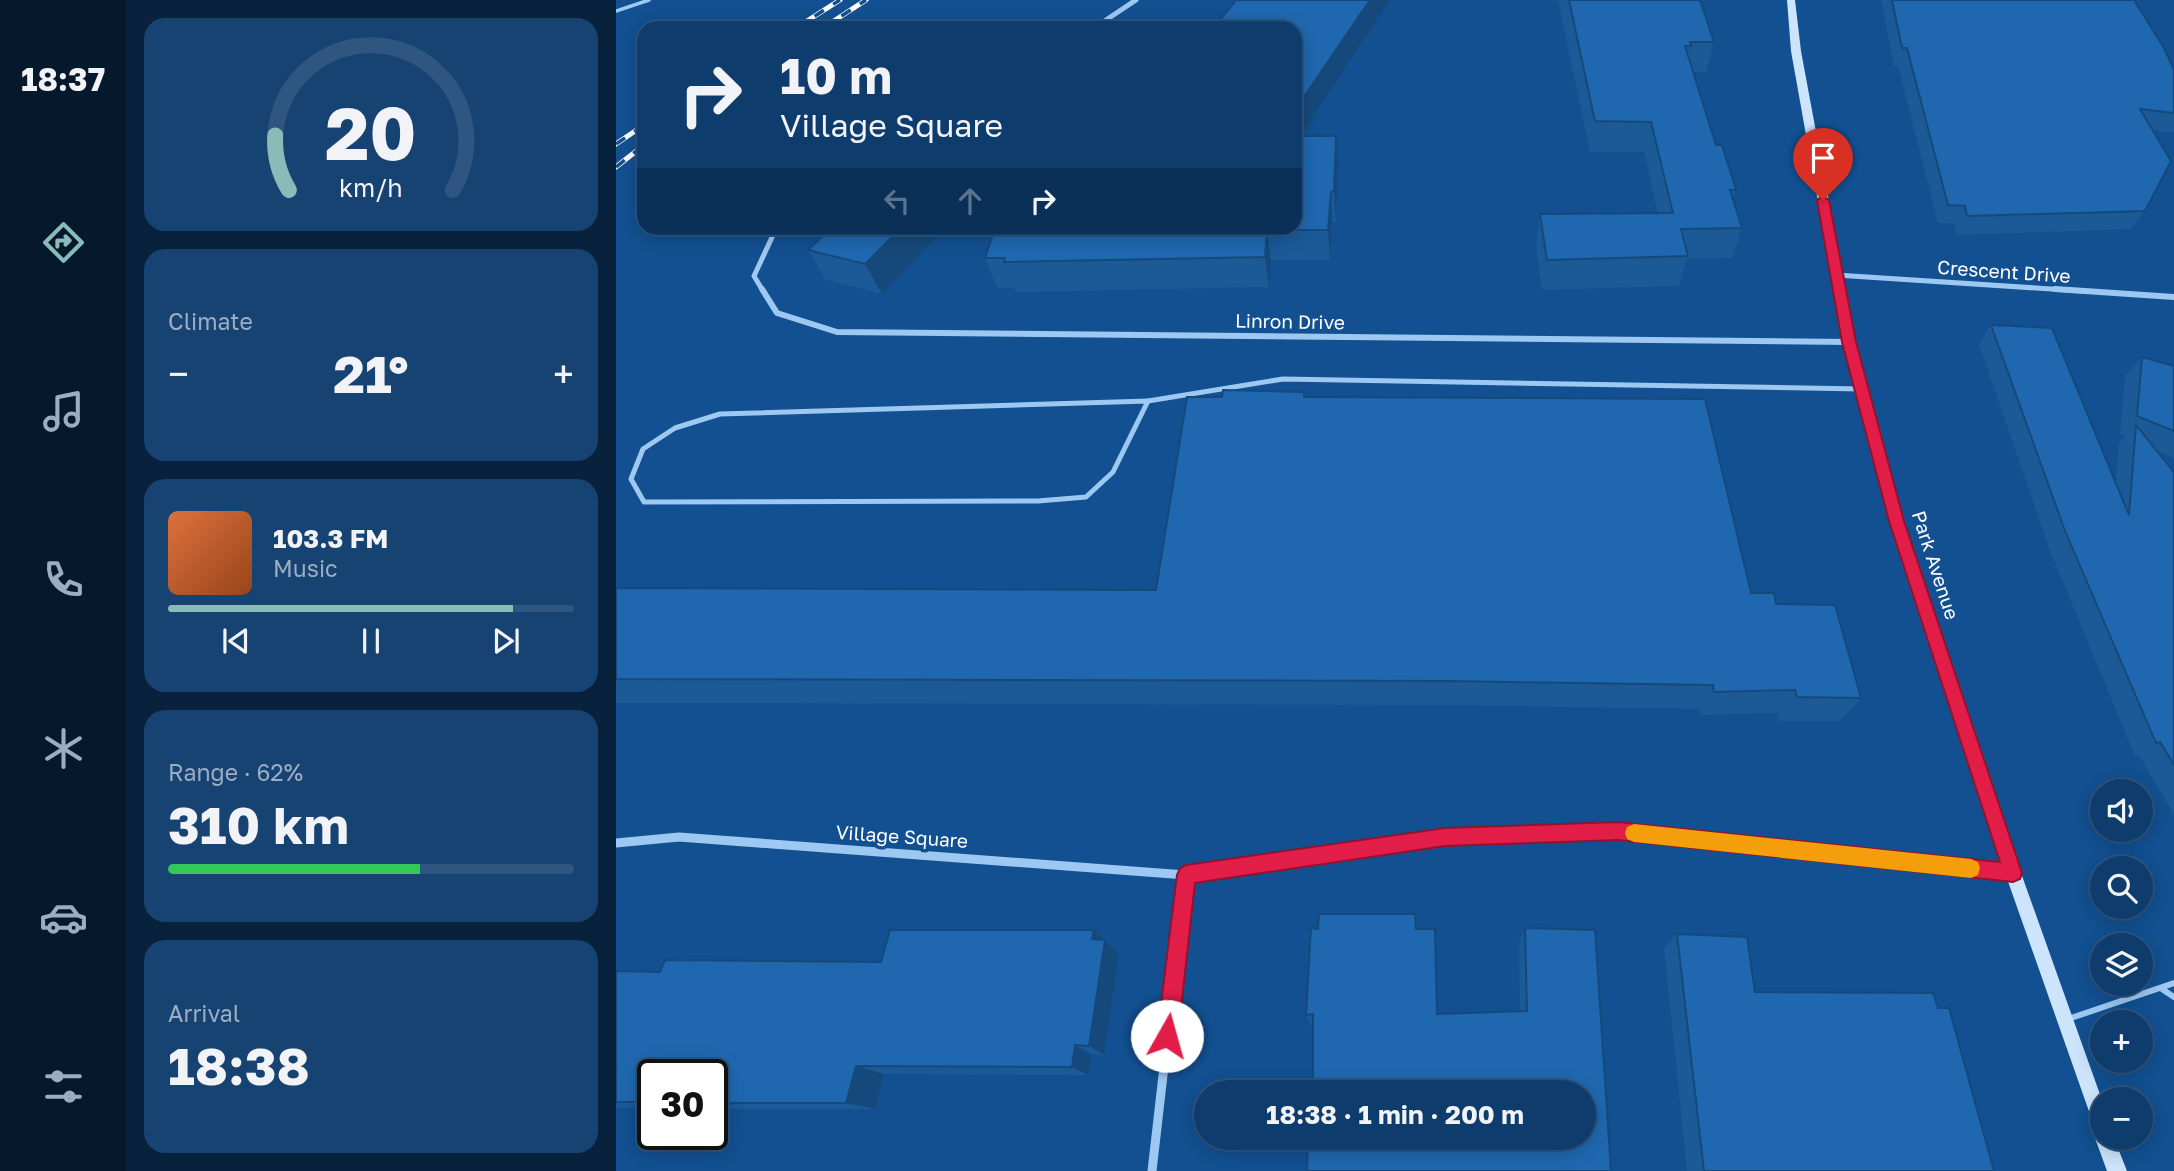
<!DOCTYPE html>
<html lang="en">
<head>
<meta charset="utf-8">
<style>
	:root { --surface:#0e3c6d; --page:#174372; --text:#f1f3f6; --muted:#9badc2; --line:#2e5680; --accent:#8bbbb9 }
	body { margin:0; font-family:"Golos Text",sans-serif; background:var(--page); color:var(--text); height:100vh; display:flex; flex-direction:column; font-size:26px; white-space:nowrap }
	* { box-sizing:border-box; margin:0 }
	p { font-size:23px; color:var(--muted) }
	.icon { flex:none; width:38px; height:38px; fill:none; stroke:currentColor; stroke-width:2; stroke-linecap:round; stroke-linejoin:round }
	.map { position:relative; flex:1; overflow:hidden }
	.sheet { display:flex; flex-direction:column; gap:18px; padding:18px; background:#08213c; width:490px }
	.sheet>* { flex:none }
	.guide { position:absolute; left:21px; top:21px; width:665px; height:214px; border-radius:21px; box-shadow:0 4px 18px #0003,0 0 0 2px var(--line); background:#0e3c6d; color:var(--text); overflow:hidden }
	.controls { position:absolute; left:1474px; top:779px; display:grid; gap:14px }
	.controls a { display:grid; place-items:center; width:63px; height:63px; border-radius:50%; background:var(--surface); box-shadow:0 4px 18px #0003,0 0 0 2px var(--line); font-size:35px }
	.speed { position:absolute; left:21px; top:1059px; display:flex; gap:14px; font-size:35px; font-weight:700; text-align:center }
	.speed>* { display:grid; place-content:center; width:91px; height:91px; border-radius:50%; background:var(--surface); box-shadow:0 4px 18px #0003,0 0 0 2px var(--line); line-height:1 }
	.speed .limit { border:4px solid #111; border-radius:10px; background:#fff; color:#111 }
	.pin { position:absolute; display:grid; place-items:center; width:60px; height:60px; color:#fff; margin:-72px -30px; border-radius:50% 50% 50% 0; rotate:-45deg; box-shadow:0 0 7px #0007 }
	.pin .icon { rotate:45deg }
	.me { position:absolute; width:77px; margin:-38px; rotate:7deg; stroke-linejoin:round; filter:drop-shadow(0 0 5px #0008) }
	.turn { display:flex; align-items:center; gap:24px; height:147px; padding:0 28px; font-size:32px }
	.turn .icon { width:91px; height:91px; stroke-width:2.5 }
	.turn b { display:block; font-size:49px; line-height:60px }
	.lanes { display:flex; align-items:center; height:66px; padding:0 28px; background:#0003; justify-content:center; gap:35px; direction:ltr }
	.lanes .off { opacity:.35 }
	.big { font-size:52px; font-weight:700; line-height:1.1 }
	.sheet .widget { flex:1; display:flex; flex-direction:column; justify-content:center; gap:10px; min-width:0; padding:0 24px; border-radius:21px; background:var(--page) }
	.sheet .dial { align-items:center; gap:0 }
	.dial svg { height:182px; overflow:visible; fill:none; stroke:var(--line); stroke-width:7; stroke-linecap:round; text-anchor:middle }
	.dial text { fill:var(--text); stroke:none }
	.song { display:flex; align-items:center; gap:21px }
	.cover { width:84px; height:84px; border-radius:10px; background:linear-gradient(135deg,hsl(20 70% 55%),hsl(20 70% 35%)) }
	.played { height:7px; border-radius:4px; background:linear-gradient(90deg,var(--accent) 85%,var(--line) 85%) }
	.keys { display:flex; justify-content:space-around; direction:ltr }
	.heat { display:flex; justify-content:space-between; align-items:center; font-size:38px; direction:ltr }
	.charge { height:10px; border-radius:5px; background:linear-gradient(90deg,#34c759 62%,var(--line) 0) }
	.trip { position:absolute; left:578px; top:1080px; width:402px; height:70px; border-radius:35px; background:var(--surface); box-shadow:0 4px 18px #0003,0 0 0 2px var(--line); font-weight:700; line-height:70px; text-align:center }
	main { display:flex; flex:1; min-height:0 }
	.dock { display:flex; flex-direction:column; width:126px; justify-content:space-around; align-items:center; background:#06182c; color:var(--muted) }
	.dock .icon { width:49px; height:49px }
	.dock .active { color:var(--accent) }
	.dock b { font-size:32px; color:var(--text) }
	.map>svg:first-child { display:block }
</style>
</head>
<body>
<main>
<nav class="dock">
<b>18:37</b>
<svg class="icon active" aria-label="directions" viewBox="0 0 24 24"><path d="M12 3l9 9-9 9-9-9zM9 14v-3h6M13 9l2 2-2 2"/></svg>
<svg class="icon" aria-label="music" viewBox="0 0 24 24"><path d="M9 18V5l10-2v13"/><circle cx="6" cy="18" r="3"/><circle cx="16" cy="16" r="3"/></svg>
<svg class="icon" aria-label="phone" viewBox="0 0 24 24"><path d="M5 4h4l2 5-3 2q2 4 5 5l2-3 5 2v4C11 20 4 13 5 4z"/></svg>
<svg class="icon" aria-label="climate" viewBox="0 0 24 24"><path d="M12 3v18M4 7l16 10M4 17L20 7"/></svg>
<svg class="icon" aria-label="car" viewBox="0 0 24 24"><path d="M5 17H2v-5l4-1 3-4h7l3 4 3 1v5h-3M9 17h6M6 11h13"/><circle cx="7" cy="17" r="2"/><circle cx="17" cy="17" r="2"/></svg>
<svg class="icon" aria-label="filters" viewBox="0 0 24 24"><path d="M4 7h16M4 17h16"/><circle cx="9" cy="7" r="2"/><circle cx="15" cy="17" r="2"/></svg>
</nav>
<section class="sheet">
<div class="widget dial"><svg viewBox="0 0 100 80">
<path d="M14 69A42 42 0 1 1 86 69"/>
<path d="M14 69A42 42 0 0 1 8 45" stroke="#8bbbb9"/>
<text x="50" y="56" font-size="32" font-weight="700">20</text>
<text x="50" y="72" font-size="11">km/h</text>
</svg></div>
<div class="widget"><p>Climate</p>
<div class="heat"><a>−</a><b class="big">21°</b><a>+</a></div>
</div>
<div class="widget">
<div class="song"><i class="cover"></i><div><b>103.3 FM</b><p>Music</p></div></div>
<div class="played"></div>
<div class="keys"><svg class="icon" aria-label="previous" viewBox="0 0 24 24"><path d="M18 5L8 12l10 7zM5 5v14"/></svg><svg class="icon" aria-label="pause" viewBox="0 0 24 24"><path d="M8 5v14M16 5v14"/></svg><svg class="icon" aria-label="next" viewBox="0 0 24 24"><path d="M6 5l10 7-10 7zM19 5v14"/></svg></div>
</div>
<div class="widget"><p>Range · 62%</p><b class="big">310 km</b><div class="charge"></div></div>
<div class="widget"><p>Arrival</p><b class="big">18:38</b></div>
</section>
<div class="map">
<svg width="1558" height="1171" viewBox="0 0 1558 1171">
	<rect width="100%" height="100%" fill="#125091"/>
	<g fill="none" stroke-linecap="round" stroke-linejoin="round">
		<polyline stroke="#9dc8f2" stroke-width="3.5" points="0,11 33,0"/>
		<g stroke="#9dc8f2" stroke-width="5">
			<polygon points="532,401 497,472 470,497 422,501 28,502 15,479 27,449 59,428 104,414"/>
			<polyline points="532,401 667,379 1245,389"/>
		</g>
		<g stroke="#9dc8f2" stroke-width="6">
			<polyline points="1546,989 1558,997"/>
			<polyline points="1452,1019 1558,983"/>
		</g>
		<g stroke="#9dc8f2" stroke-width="5">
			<polyline points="478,28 520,0"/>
			<polyline points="1220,275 1466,291"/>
			<polyline points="147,291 138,276 158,233 165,228"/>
		</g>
		<g stroke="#9dc8f2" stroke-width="6">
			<polyline points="146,289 161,313 221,332 1233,342"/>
			<polyline points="1439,289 1558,297"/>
		</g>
		<g stroke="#9dc8f2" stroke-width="9">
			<polyline points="0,843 63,837 570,875 829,837 1002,831 1396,873"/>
			<polyline points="536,1171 570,875"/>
		</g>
		<polygon fill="#cce4fc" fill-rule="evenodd" points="1171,0 1179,0 1185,51 1239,342 1288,521 1405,873 1486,1100 1486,1138 1498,1138 1511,1171 1491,1171 1479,1138 1481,1134 1389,873 1274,521 1227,342 1175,51"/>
		<defs>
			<g id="rail">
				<polyline points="180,28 224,0"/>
				<polyline points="207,28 250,0"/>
				<polyline points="0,144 28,125"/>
				<polyline points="0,167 28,145"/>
			</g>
		</defs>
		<use href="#rail" stroke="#fff" stroke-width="5"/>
		<use href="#rail" stroke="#125091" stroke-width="3.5" stroke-dasharray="11" stroke-linecap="butt"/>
	</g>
	<g fill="#1b5997">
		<polygon points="774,0 684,136 722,167 720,222 716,222 714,260 655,260 653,287 400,292 399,288 381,288 369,258 679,228 679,28"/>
		<polygon points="942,0 1084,0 1098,42 1090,72 1077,72 1100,145 1120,190 1117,199 1126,228 1116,258 1071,259 1063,286 926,290 920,244 924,214 1042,213 1028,152 974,152"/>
		<polygon points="1265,0 1518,0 1558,70 1558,133 1537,130 1529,211 1515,229 1341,235 1338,224 1322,223 1282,66 1278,66"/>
		<polygon points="329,228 266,294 210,280 192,250"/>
		<polygon points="1375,325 1500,483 1503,442 1509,436 1504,434 1509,376 1526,357 1558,366 1558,458 1540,450 1558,472 1558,815 1523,755 1519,756 1433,548 1363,344"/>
		<polygon points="689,397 1160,604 1245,698 1224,721 1163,721 1161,713 1084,715 1083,709 830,705 0,703 0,588 540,590"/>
		<polygon points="909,928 968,1138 697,1025 695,1025 690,1015 800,929 821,1014 904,1011 903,942"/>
		<polygon points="478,930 503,954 488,1055 475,1054 472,1075 268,1074 259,1109 96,1109 96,1074 37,1074 37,1108 0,1108 0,971 44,972 265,962"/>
		<polygon points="1061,934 1139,992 1322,1008 1378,1171 1071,1171 1048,948"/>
	</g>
	<g fill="#16497b">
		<polygon points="754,0 774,0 679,144 679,110"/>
		<polygon points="720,136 722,167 720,222 718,191"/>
		<polygon points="715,192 716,222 714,260 712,230"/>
		<polygon points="285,228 329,228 266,294 249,264"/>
		<polygon points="651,230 655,260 653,287 649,257"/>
		<polygon points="478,930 503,954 488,1055 473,1046 476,939"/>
		<polygon points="459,1045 475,1054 472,1075 456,1067"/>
		<polygon points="240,1066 268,1074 259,1109 230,1103"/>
	</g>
	<g fill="#1f68b0" stroke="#16497b" stroke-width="2">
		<polygon points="620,0 754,0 679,110 679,28 597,28"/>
		<polygon points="953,0 1084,0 1098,42 1074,42 1075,46 1069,46 1100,145 1106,145 1120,190 1114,190 1126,228 1065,229 1072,256 931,260 924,214 1057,213 1035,122 979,121"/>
		<polygon points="1276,0 1518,0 1548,48 1558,70 1558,113 1524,109 1555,161 1529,211 1351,216 1349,206 1332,205 1291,48 1286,48"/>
		<polygon points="679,136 720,136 718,191 715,192 712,230 651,230 649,257 388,262 389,258 369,258 379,228 679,228"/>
		<polygon points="215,228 285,228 249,264 192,250"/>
		<polygon points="1375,325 1436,328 1513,515 1520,425 1558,472 1558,765 1544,742 1540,743 1449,531"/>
		<polygon points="1526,357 1558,366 1558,431 1521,416"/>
		<polygon points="607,390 688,392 688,397 1089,399 1135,593 1158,593 1160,604 1219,605 1245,698 1181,697 1179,690 1098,692 1097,685 832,681 0,679 0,588 540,590 571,397 606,397"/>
		<polygon points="703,914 799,914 800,929 819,929 821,1014 911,1011 909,928 979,930 995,1171 691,1171 692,1138 968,1138 968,1092 697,1092 697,1014 690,1015 695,928 702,929"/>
		<polygon points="274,930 478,930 476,939 489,940 473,1046 459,1045 456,1067 240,1066 230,1103 96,1103 96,1074 37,1074 37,1102 0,1102 0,971 44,972 49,960 265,962"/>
		<polygon points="1061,934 1131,937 1139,992 1317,993 1322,1008 1333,1008 1378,1171 1088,1171"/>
	</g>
	<polygon fill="#e11d48" stroke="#92132f" stroke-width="2" points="1207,196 1213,200 1240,342 1288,521 1406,873 1404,879 1397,882 1002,840 829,846 579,883 562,1036 559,1044 551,1047 544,1044 541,1036 561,875 564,868 570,865 829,828 1002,822 1384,862 1273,521 1226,342 1201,200"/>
	<polygon fill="#f59e0b" points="1018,824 1355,859 1362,862 1364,868 1362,875 1355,878 1018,842 1011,839 1009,833 1011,827"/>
	<g text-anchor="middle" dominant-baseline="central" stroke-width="7" stroke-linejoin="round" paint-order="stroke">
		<g font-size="19" fill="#fff" stroke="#125091">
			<text transform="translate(1388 271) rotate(4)">Crescent Drive</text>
			<text transform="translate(674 321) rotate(1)">Linron Drive</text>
			<text transform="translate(1320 565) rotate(72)">Park Avenue</text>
			<text transform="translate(286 836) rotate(4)">Village Square</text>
		</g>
	</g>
</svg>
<div class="controls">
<a><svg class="icon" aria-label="sound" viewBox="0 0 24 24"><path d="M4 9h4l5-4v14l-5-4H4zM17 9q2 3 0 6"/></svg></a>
<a><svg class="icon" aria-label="search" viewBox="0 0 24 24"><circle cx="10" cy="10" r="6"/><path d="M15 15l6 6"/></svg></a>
<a><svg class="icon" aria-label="layers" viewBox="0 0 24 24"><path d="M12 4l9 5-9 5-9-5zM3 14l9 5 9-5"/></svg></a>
<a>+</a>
<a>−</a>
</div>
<div class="speed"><div class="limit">30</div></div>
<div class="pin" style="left:1207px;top:200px;background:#d93025"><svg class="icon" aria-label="arrive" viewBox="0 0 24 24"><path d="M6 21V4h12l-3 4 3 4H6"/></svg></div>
<svg class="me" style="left:551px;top:1036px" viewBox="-20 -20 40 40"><circle r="19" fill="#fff"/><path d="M0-13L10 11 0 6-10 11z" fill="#e11d48"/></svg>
<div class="trip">18:38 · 1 min · 200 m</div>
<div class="guide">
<div class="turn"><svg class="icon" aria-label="right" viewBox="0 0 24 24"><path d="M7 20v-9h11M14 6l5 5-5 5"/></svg><div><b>10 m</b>Village Square</div></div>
<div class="lanes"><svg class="icon off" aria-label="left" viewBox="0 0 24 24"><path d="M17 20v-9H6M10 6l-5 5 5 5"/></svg><svg class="icon off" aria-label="ahead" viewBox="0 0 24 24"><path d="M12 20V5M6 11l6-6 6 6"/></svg><svg class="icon" aria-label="right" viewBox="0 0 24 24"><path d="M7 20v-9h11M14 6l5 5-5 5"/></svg></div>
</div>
</div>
</main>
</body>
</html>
